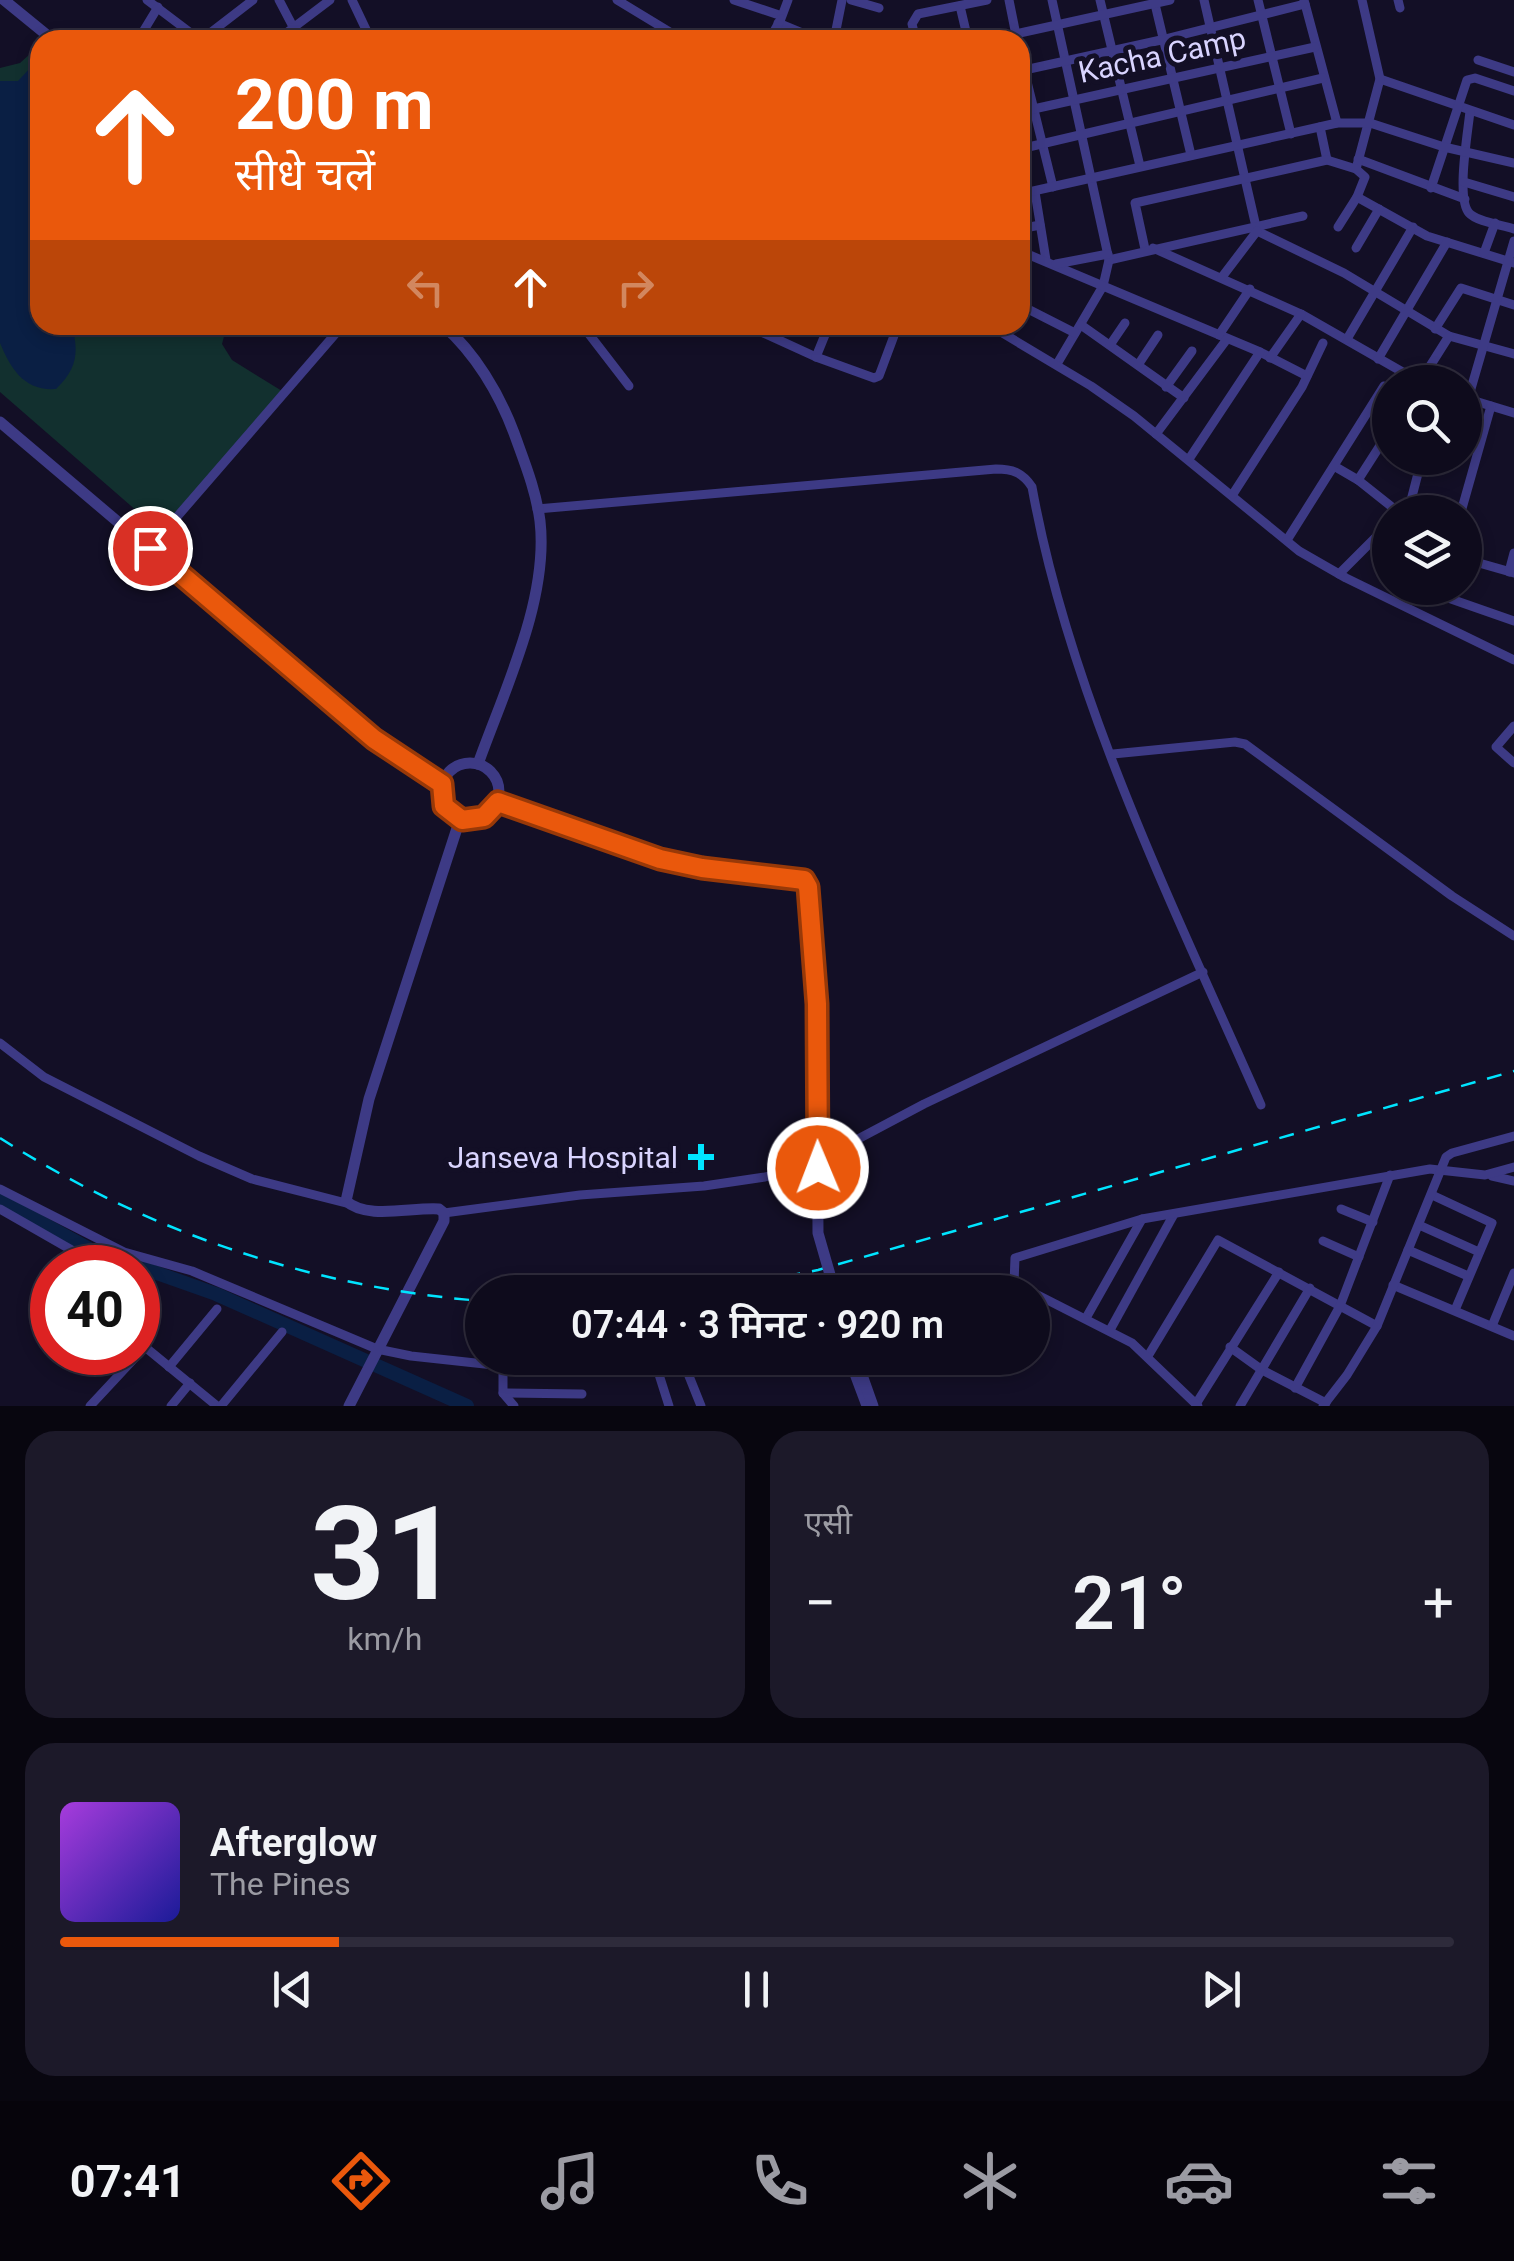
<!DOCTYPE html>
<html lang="hi">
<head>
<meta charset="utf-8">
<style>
	:root { --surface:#0e0b1c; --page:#1c1929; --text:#f1f3f6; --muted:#9b9ba3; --line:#2e2b3b; --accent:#ea580c }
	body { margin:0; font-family:Roboto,"Noto Sans Devanagari",sans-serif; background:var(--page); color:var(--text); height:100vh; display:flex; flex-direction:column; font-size:38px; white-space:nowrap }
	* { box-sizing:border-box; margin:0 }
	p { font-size:32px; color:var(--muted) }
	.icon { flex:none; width:55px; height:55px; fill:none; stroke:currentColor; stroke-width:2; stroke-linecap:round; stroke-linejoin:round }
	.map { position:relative; height:1406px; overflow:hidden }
	.drawer { display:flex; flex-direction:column; gap:25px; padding:25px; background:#08060f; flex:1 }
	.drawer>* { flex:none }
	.top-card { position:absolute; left:30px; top:30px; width:1000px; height:305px; border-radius:30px; box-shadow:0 5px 15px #0003,0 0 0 2px var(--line); background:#ea580c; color:#fff; overflow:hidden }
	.buttons { position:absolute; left:1372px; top:365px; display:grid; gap:20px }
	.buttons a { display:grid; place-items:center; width:110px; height:110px; border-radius:50%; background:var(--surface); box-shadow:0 5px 15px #0003,0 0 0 2px var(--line); font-size:50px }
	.speed { position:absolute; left:30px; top:1245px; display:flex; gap:20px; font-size:50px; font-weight:700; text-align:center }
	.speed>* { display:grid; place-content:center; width:130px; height:130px; border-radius:50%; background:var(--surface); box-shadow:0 5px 15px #0003,0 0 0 2px var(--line); line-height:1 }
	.speed .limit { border:15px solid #d22; background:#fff; color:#111 }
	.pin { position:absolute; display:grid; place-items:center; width:85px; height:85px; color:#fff; margin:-42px; border:5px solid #fff; border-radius:50%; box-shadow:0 2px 10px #0007 }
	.me { position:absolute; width:110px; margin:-55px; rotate:359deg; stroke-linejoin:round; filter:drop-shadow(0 0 8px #0008) }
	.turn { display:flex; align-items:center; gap:35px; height:210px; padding:0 40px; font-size:45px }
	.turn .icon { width:130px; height:130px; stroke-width:2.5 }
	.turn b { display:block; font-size:70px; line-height:85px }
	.lanes { display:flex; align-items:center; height:95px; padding:0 40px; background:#0003; justify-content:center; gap:50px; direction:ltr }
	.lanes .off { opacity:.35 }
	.big { font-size:75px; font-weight:600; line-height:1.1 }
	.drawer .widget { flex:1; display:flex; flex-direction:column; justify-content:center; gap:15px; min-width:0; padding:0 35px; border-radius:30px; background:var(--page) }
	.drawer .dial { align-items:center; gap:0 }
	.dial b { font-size:130px; line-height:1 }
	.song { display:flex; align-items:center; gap:30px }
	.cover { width:120px; height:120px; border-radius:15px; background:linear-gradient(135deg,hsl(280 70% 55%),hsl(240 70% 35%)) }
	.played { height:10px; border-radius:5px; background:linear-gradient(90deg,var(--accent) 20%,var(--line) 20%) }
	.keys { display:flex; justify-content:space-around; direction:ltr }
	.heat { display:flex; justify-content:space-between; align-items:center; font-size:55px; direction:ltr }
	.drawer .tiles { flex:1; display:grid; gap:25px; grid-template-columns:1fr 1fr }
	.widget:last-child { grid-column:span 2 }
	.trip { position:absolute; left:465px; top:1275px; width:585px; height:100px; border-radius:50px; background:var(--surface); box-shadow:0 5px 15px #0003,0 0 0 2px var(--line); font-weight:600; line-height:100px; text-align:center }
	.tab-bar { display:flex; height:160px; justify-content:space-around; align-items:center; background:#06040b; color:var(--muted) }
	.tab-bar .icon { width:70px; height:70px }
	.tab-bar .current { color:var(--accent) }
	.tab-bar b { font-size:45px; color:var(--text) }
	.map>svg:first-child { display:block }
</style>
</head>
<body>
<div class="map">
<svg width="1514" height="1406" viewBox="0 0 1514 1406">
	<rect width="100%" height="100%" fill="#130f26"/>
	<polygon fill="#12302f" points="40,45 40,325 227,325 222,344 232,360 282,391 161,532 0,392 0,68 20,63"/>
	<path fill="#0a1f44" d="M32 66 40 67V325H72C79 353 77 369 56 389 24 391 11 369 0 343V81H18Z"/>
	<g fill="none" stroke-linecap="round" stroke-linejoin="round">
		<polyline stroke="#0a1f44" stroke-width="14" points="0,1200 89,1249 216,1294 467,1406"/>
		<g stroke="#3d3a85" stroke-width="9">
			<polyline points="147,0 200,40"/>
			<polyline points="279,0 300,40"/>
			<polyline points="352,0 371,40"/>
			<polyline points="617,0 683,40"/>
			<polyline points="734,0 782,16 788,0"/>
			<polyline points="851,0 879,8"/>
			<polyline points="1009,0 1017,40"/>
			<polyline points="1052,0 1109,260 1103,286 1057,364"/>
			<polyline points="1100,0 1140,166"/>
			<polyline points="1154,0 1191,155"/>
			<polyline points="1204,0 1257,231 1344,273 1449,336 1514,354"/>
			<polyline points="1258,0 1291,134"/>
			<polyline points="1304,0 1337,123"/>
			<polyline points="1398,0 1400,8"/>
			<polyline points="960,6 968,40"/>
			<polyline points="778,23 819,40"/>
			<polyline points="138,40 158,7"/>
			<polyline points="201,40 253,0"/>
			<polyline points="277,40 330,0"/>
			<polyline points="769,40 781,19"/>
			<polyline points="834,40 842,0"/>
			<polyline points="916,40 912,24 918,14 987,0"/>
			<polyline points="988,40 1170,0"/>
			<polyline points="1020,53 1053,187"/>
			<polyline points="1478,60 1514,72"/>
			<polyline points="1020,71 1161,40 1305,4"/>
			<polyline points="1380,79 1514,125"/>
			<path d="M1470 111C1468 132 1456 198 1469 213 1477 222 1503 225 1514 229"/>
			<polyline points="1020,112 1315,47"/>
			<polyline points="1320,127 1327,160"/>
			<polyline points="1020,149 1323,78"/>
			<polyline points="1358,159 1465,199"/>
			<polyline points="1356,169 1380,79 1362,0"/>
			<polyline points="1464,182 1514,197"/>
			<polyline points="1431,188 1467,80 1475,78 1514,91"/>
			<polyline points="1035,192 1046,260"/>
			<polyline points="1020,194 1337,123 1370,123 1444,147 1514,163"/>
			<polyline points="1357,197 1427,236 1514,263"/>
			<polyline points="1020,229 1040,225"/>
			<polyline points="1153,248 1301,314 1420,382"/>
			<polyline points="1356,248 1379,209"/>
			<polyline points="1145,249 1135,203 1327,160 1356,169 1365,177 1357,197 1338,227"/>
			<polyline points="1020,251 1260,352 1307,376"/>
			<polyline points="1484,253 1495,223"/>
			<polyline points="1109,260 1303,216"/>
			<polyline points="1056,264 1108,254"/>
			<polyline points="1222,277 1257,231"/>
			<polyline points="1020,305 1075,333"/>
			<polyline points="582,325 629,386"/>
			<polyline points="746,325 816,357 874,378 879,376 898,325"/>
			<polyline points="989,325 1091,386 1134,416 1299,551 1346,578 1514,660"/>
			<polyline points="1081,325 1184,398"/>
			<polyline points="1435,329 1461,288 1514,305"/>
			<polyline points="1219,335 1250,289"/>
			<polyline points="1347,339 1413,227"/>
			<polyline points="1110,345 1125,323"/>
			<polyline points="816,357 829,325"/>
			<polyline points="1270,358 1301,314"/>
			<polyline points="1378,359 1447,242"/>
			<polyline points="1138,365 1158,335"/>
			<polyline points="1420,382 1449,336"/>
			<polyline points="1166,387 1192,351"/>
			<polyline points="1465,398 1514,413"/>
			<polyline points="1468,399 1514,241"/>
			<polyline points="1156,434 1227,339"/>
			<polyline points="1189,459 1260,352"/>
			<polyline points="1334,466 1358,480 1390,430"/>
			<polyline points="1358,480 1392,507"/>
			<polyline points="1233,494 1302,387 1323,343"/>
			<path d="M537 509 996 469C1013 469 1023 473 1032 487 1070 698 1175 910 1261 1105"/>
			<polyline points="1408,512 1422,458"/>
			<polyline points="1461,512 1491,406"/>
			<polyline points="1287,540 1384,386"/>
			<polyline points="150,548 343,325"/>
			<polyline points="1465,559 1514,573"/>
			<polyline points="1509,572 1514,553"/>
			<polyline points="1339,574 1375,538 1390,539"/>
			<polyline points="1451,599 1514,621"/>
			<polyline points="1514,726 1496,747 1514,763"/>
			<polyline points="1113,754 1235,742 1245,744 1452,896 1514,936"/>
			<polyline points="0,1043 44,1077 199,1156 252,1179 346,1203"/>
			<polyline points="1492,1176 1514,1181"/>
			<polyline points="0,1189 124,1252 192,1271 377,1349 411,1356 503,1366 656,1365 705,1358"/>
			<polyline points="1432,1195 1492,1223 1455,1310"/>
			<polyline points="0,1209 103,1268"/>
			<polyline points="1341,1209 1373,1222"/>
			<polyline points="444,1213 580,1195 704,1186 765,1177 809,1165 924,1104 1203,972"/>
			<polyline points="1419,1225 1479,1252"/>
			<polyline points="1323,1241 1359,1257"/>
			<polyline points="1408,1250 1468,1276"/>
			<polyline points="1393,1285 1514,1336"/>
			<polyline points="138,1290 142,1296 145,1347 217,1406"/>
			<polyline points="1086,1318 1142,1219"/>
			<polyline points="1492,1326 1514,1273"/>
			<polyline points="1110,1330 1174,1214"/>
			<polyline points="1230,1347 1262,1370 1326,1403"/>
			<polyline points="1148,1356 1218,1240 1377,1326"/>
			<polyline points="848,1358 866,1406"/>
			<polyline points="683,1361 701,1406"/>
			<polyline points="656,1365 669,1406"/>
			<polyline points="503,1366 503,1393 514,1406"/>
			<polyline points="169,1367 217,1309"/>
			<polyline points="1295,1388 1340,1306 1390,1175"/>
			<polyline points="503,1393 582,1394"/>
			<polyline points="1196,1404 1279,1272"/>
			<polyline points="90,1406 145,1347"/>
			<polyline points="171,1406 190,1383"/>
			<polyline points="221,1406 282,1332"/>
			<polyline points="1198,1406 1132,1343 1014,1283 1015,1258 1142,1219 1430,1169 1485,1175 1514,1167"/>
			<polyline points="1240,1406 1310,1288"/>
			<polyline points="1323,1406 1347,1375 1377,1326 1446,1157 1452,1153 1514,1136"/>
		</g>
		<g stroke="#3d3a85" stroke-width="11">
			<polyline points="4,0 53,40"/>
			<path d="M443 325C475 353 499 393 514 433 524 461 536 490 540 521 549 599 504 691 478 764"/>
			<polyline points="0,422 374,739 442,784"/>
			<circle cx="470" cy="792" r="29"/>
			<polyline points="497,802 660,859 701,868 801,878 808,887 810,938"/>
			<polyline points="856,1358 873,1406"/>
			<path d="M349 1406 444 1221V1213L439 1209C411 1207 367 1220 346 1201L369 1099 460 819"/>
		</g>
		<g stroke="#00e5ff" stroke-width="2.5" stroke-dasharray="15 12" stroke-linecap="butt">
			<path d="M0 1138C146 1231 309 1287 482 1301"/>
			<polyline points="706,1292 818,1270 1514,1071"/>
		</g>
		<polyline stroke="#3d3a85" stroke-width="11" points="810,938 817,1004 818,1233 835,1292"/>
	</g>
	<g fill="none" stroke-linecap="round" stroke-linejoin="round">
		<defs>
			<polyline id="route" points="150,548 374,739 442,784 444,806 462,820 484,817 498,802 660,859 702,868 804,880 808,887 817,1004 818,1168"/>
		</defs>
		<use href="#route" stroke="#983908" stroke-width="25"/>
		<use href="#route" stroke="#ea580c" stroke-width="18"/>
	</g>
	<path fill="#00e5ff" stroke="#130f26" stroke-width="4" d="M696 1142h10v10h10v10h-10v10h-10v-10h-10v-10h10z"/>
	<g text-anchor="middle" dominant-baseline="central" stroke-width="10" stroke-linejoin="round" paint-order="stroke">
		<g font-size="30" fill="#d9d4ff" stroke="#130f26">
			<text transform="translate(1162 55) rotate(-12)">Kacha Camp</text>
		</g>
		<g font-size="30" fill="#d9d4ff" stroke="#130f26" text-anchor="end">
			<text x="678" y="1157">Janseva Hospital</text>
		</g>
	</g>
</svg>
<div class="buttons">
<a><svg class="icon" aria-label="search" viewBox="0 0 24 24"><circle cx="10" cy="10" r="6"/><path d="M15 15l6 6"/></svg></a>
<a><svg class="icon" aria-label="layers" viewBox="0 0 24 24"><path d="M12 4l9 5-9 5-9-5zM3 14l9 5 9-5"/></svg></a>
</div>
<div class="speed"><div class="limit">40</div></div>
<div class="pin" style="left:150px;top:548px;background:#d93025"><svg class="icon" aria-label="arrive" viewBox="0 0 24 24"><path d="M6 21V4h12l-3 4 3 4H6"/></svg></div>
<svg class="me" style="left:818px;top:1168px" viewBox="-20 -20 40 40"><circle r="17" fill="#ea580c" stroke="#fff" stroke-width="3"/><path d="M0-11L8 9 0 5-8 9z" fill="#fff"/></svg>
<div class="trip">07:44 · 3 मिनट · 920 m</div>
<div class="top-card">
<div class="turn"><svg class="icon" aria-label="ahead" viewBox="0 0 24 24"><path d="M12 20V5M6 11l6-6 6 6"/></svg><div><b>200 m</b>सीधे चलें</div></div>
<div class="lanes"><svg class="icon off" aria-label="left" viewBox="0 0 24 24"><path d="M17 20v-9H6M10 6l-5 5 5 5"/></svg><svg class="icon" aria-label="ahead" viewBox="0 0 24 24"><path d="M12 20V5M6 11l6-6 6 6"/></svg><svg class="icon off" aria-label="right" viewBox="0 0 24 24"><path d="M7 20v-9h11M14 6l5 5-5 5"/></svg></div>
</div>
</div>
<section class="drawer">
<div class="tiles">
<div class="widget dial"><b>31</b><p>km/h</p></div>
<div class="widget"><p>एसी</p>
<div class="heat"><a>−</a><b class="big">21°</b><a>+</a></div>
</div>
<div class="widget">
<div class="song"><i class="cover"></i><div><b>Afterglow</b><p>The Pines</p></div></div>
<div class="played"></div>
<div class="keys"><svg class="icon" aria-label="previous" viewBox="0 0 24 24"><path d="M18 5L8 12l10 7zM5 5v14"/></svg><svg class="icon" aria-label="pause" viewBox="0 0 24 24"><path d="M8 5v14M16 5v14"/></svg><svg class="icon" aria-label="next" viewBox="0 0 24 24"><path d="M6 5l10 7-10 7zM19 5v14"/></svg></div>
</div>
</div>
</section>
<nav class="tab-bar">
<b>07:41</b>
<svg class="icon current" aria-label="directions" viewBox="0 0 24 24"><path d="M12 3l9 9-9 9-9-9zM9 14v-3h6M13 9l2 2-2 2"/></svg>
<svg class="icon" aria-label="music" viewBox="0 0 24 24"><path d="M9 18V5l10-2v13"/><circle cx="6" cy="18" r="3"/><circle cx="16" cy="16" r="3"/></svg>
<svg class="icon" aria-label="phone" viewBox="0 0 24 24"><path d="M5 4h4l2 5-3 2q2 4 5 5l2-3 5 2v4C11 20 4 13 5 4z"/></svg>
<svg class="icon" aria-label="climate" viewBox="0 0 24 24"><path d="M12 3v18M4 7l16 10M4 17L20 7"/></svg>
<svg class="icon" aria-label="car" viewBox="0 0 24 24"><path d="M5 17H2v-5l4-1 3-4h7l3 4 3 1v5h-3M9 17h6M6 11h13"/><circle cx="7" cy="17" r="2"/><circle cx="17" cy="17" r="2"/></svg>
<svg class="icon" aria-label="filters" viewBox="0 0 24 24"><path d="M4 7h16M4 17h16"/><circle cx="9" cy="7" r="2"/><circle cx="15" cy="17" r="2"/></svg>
</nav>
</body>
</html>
